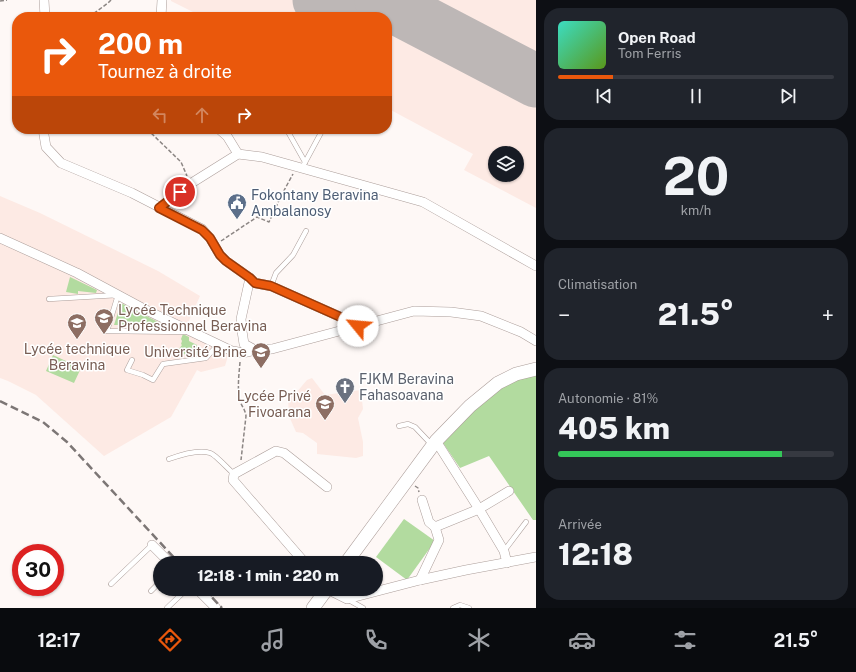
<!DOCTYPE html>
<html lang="fr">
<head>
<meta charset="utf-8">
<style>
	:root { --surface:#171b24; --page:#20242c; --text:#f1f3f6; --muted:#9ea1a6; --line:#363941; --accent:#ea580c }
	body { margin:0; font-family:"Public Sans",sans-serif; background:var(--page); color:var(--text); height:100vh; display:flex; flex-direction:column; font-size:15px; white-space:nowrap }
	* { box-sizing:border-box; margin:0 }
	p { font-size:13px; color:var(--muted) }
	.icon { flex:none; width:22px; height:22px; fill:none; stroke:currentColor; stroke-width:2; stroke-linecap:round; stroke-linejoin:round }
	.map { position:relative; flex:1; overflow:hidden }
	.drawer { display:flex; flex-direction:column; gap:8px; padding:8px; background:#0d0f14; width:320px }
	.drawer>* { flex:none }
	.top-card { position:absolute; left:12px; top:12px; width:380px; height:122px; border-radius:16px; box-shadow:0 1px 3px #0004; background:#ea580c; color:#fff; overflow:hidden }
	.buttons { position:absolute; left:488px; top:146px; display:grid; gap:8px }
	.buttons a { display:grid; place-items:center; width:36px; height:36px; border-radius:50%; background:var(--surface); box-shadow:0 1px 3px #0004; font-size:20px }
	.speed { position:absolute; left:12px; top:544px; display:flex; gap:8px; font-size:20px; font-weight:700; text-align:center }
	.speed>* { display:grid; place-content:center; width:52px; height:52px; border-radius:50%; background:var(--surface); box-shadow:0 1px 3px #0004; line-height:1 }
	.speed .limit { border:6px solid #d22; background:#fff; color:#111 }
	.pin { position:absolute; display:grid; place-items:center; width:34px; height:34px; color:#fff; margin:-17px; border:2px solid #fff; border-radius:50%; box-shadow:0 1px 4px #0007 }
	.me { position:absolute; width:44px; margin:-22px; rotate:298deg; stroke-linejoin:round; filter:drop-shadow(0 0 3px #0008) }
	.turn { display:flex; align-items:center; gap:14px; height:84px; padding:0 20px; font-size:18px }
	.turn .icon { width:52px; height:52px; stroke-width:2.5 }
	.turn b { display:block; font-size:28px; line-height:34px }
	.lanes { display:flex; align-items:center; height:38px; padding:0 20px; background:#0003; justify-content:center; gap:20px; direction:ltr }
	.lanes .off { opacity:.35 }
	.big { font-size:30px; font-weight:800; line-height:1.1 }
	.drawer .widget { flex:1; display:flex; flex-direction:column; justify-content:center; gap:6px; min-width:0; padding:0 14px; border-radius:16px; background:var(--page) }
	.drawer .dial { align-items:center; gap:0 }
	.dial b { font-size:52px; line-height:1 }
	.song { display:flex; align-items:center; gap:12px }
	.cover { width:48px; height:48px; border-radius:6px; background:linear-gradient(135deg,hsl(170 70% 55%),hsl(90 70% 35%)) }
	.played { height:4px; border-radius:2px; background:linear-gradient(90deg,var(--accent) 20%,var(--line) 20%) }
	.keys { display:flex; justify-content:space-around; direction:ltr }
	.heat { display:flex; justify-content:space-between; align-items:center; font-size:22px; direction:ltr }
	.charge { height:6px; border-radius:3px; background:linear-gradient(90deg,#34c759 81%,var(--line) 0) }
	.trip { position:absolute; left:153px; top:556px; width:230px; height:40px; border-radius:20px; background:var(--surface); box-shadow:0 1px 3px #0004; font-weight:800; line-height:40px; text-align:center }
	.tab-bar { display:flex; height:64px; justify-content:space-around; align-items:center; background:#090b0e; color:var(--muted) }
	.tab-bar .icon { width:28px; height:28px }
	.tab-bar .current { color:var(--accent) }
	.tab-bar b { font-size:18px; color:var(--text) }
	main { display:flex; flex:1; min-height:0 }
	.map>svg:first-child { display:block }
</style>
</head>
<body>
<main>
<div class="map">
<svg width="536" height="608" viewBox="0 0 536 608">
	<rect width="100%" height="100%" fill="#fef8f6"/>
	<g fill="#fdeae4" fill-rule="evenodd">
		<path d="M171 0H536V208L464 170 473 154 387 108V17H203L171 1ZM495 153H517V175H495Z"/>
		<polygon points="0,196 40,213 158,271 200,296 187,325 231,346 225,366 201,372 197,370 171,417 104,456 36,395 8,381 0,378"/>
		<polygon points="312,378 325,395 361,390 363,409 358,418 363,442 363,456 356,458 317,454 317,443 303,433 296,432 289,416 288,397 296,393 307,380"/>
	</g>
	<g fill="#b2db9f">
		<polygon points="70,277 97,290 96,293 78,291 78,294 66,292"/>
		<polygon points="121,303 162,324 162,325 114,325"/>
		<polygon points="183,334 189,337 189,341 197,345 196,350 201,351 200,355 175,354 182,345 181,344 182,341 181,339"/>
		<polygon points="53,355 81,368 74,383 46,371"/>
		<polygon points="536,371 536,520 533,520 489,456 460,468 443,443 461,422 484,398 512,381"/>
		<polygon points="404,519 435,541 407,580 376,557"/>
	</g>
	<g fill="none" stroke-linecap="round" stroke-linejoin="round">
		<g stroke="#bdb7b6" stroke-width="53">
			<polyline points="319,0 352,17"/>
			<polyline points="381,0 536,81"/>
		</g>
		<defs>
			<g id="lane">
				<polyline points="287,130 305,162"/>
				<polyline points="302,168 323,129"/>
				<polyline points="271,286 276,273 293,255 306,231"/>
				<polyline points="49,299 118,295 107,331 186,332"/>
				<polyline points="132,360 127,370 143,375 153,380 163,364 206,358 213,350 220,346"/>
				<polyline points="399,426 408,424 415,427 432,445"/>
				<path d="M169 459C180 455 199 449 210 453 215 454 229 470 234 474"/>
				<polyline points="504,551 526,522"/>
				<polyline points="111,584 152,545"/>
				<polyline points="151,591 160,582"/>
				<polyline points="347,599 363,608"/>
				<polyline points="167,608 187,589"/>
				<polyline points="453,608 460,605 469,608"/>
			</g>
			<g id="street">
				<polyline points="44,0 45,17"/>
				<polyline points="161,17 162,0"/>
				<polyline points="43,129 46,147 61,163 132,193 202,229 210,238 220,255 226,261 250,278 255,283 271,286 345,319 358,326"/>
				<polyline points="219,129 227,136 238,154"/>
				<polyline points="159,208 190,184 238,154 262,157 423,202 536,266"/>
				<path d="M0 238 77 273 144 309 232 351C236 351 237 352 242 353 246 353 251 351 255 350"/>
				<polyline points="250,278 241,319 242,331 244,344 255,350 272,349 414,311 451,312 481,316 521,332 536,341"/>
				<polyline points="436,441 479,509 504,551 507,563"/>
				<polyline points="435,527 479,509 509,491"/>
				<polyline points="152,545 170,563"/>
				<polyline points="305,563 233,480 234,474 276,451 284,453 327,487"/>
				<polyline points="420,580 439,540 435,527 429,522 422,500"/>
				<polyline points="197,589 216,608"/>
				<polyline points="327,589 347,599 420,580 466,570 536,557"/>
			</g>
			<g id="secondary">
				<polyline points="346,563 436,441 470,406 498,383 516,374 536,369"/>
				<polyline points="313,608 327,589"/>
			</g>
		</defs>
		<use href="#lane" stroke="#ac9e9a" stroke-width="5.5"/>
		<use href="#street" stroke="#ac9e9a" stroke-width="10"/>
		<use href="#secondary" stroke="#ac9e9a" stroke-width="14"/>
		<g stroke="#8c8684" stroke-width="1.5" stroke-dasharray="4 2" stroke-linecap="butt">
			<polyline points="0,1 7,0"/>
			<polyline points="89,17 108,3 111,0"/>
			<polyline points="151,129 149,131 181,162 187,176"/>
			<polyline points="221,241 257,217 269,222 281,196 293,174"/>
			<path d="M240 362C239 375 237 388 240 401 242 407 245 409 246 416L241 460"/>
			<polyline points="415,486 418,488 419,492"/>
		</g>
		<use href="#lane" stroke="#fff" stroke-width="4.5"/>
		<use href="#street" stroke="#fff" stroke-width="9"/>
		<use href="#secondary" stroke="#fff" stroke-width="13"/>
		<g stroke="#7c7675" stroke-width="2.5" stroke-dasharray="8 4" stroke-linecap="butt">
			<polyline points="0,401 43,422 67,442 179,563"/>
			<polyline points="204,589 222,608"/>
		</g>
	</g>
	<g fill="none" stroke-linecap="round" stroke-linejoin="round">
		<defs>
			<polyline id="route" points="180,192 159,208 202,230 210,238 220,255 226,261 250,278 255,283 271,286 345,319 358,326"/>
		</defs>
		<use href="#route" stroke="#983908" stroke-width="10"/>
		<use href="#route" stroke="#ea580c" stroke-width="7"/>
	</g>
	<defs>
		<symbol id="civic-pin" viewBox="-11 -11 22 30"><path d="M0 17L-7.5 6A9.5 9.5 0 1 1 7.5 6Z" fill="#5c6f8a" stroke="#fff"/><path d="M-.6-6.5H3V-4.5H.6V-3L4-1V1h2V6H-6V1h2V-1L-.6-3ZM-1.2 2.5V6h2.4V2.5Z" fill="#fff"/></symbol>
		<symbol id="school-pin" viewBox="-11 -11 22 30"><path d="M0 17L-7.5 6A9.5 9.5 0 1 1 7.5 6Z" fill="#8d6e63" stroke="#fff"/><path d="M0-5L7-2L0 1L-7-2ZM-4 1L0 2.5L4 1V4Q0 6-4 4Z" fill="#fff"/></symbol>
		<symbol id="university-pin" viewBox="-11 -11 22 30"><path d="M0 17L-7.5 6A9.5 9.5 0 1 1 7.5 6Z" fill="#8d6e63" stroke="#fff"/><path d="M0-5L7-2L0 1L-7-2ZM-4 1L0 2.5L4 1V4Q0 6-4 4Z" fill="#fff"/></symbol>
		<symbol id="church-pin" viewBox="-11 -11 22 30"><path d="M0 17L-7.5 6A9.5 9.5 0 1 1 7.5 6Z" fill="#6b7280" stroke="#fff"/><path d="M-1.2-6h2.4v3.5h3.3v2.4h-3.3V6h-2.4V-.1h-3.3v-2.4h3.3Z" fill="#fff"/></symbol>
	</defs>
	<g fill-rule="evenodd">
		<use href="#civic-pin" x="226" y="192" width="22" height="30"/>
		<use href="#school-pin" x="93" y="307" width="22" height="30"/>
		<use href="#school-pin" x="66" y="312" width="22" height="30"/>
		<use href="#university-pin" x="250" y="341" width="22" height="30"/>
		<use href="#church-pin" x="334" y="376" width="22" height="30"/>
		<use href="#school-pin" x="314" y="393" width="22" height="30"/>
	</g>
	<g text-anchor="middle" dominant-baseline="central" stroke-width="3" stroke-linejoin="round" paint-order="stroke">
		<g font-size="14" fill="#4e5e75" stroke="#fff" text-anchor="start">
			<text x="251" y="195">Fokontany Beravina<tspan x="251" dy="16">Ambalanosy</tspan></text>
		</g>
		<g font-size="14" fill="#785e54" stroke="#fff" text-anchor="end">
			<text x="118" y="310" text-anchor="start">Lycée Technique<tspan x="118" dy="16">Professionnel Beravina</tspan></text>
			<text x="77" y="349" text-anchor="middle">Lycée technique<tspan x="77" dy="16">Beravina</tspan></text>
			<text x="247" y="352">Université Brine</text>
			<text x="311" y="396">Lycée Privé<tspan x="311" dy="16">Fivoarana</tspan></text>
		</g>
		<g font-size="14" fill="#5b616d" stroke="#fff" text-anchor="start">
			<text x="359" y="379">FJKM Beravina<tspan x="359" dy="16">Fahasoavana</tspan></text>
		</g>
	</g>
</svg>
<div class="buttons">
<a><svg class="icon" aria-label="layers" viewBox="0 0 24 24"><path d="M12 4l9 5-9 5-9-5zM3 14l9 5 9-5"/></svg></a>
</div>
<div class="speed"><div class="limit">30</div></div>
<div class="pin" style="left:180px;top:192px;background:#d93025"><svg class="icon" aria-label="arrive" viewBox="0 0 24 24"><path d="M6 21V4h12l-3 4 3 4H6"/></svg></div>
<svg class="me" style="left:358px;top:326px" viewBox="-20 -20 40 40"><circle r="19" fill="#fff"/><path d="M0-13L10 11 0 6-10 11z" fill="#ea580c"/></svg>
<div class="trip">12:18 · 1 min · 220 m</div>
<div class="top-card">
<div class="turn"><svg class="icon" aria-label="right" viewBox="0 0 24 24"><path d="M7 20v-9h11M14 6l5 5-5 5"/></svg><div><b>200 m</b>Tournez à droite</div></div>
<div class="lanes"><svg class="icon off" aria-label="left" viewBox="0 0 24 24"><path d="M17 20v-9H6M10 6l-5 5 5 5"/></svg><svg class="icon off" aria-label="ahead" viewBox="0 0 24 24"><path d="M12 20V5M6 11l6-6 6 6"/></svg><svg class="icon" aria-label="right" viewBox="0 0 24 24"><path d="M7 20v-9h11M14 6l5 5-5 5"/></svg></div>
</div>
</div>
<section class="drawer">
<div class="widget">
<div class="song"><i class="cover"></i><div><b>Open Road</b><p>Tom Ferris</p></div></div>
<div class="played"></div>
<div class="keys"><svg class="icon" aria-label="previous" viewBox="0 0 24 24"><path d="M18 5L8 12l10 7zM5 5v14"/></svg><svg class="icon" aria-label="pause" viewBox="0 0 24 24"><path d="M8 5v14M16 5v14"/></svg><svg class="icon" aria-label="next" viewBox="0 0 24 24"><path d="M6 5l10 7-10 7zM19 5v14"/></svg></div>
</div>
<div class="widget dial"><b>20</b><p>km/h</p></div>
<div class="widget"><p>Climatisation</p>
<div class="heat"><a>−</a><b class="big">21.5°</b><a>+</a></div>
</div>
<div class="widget"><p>Autonomie · 81%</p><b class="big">405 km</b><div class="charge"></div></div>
<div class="widget"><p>Arrivée</p><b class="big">12:18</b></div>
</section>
</main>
<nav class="tab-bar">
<b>12:17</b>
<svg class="icon current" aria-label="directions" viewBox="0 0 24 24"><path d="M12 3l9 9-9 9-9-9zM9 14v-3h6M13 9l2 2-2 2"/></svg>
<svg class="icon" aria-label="music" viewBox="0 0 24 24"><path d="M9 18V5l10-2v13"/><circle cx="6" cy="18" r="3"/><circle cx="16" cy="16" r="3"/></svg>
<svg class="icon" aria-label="phone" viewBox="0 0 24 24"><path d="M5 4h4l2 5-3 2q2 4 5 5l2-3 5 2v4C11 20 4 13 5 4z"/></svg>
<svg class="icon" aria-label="climate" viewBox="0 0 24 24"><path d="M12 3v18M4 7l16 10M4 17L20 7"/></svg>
<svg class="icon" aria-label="car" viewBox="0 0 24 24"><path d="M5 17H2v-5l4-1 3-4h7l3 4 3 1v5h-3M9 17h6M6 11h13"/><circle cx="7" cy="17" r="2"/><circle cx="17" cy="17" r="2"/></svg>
<svg class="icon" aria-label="filters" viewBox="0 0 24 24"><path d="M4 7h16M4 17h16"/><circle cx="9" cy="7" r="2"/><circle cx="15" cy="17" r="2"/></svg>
<b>21.5°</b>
</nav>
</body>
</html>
